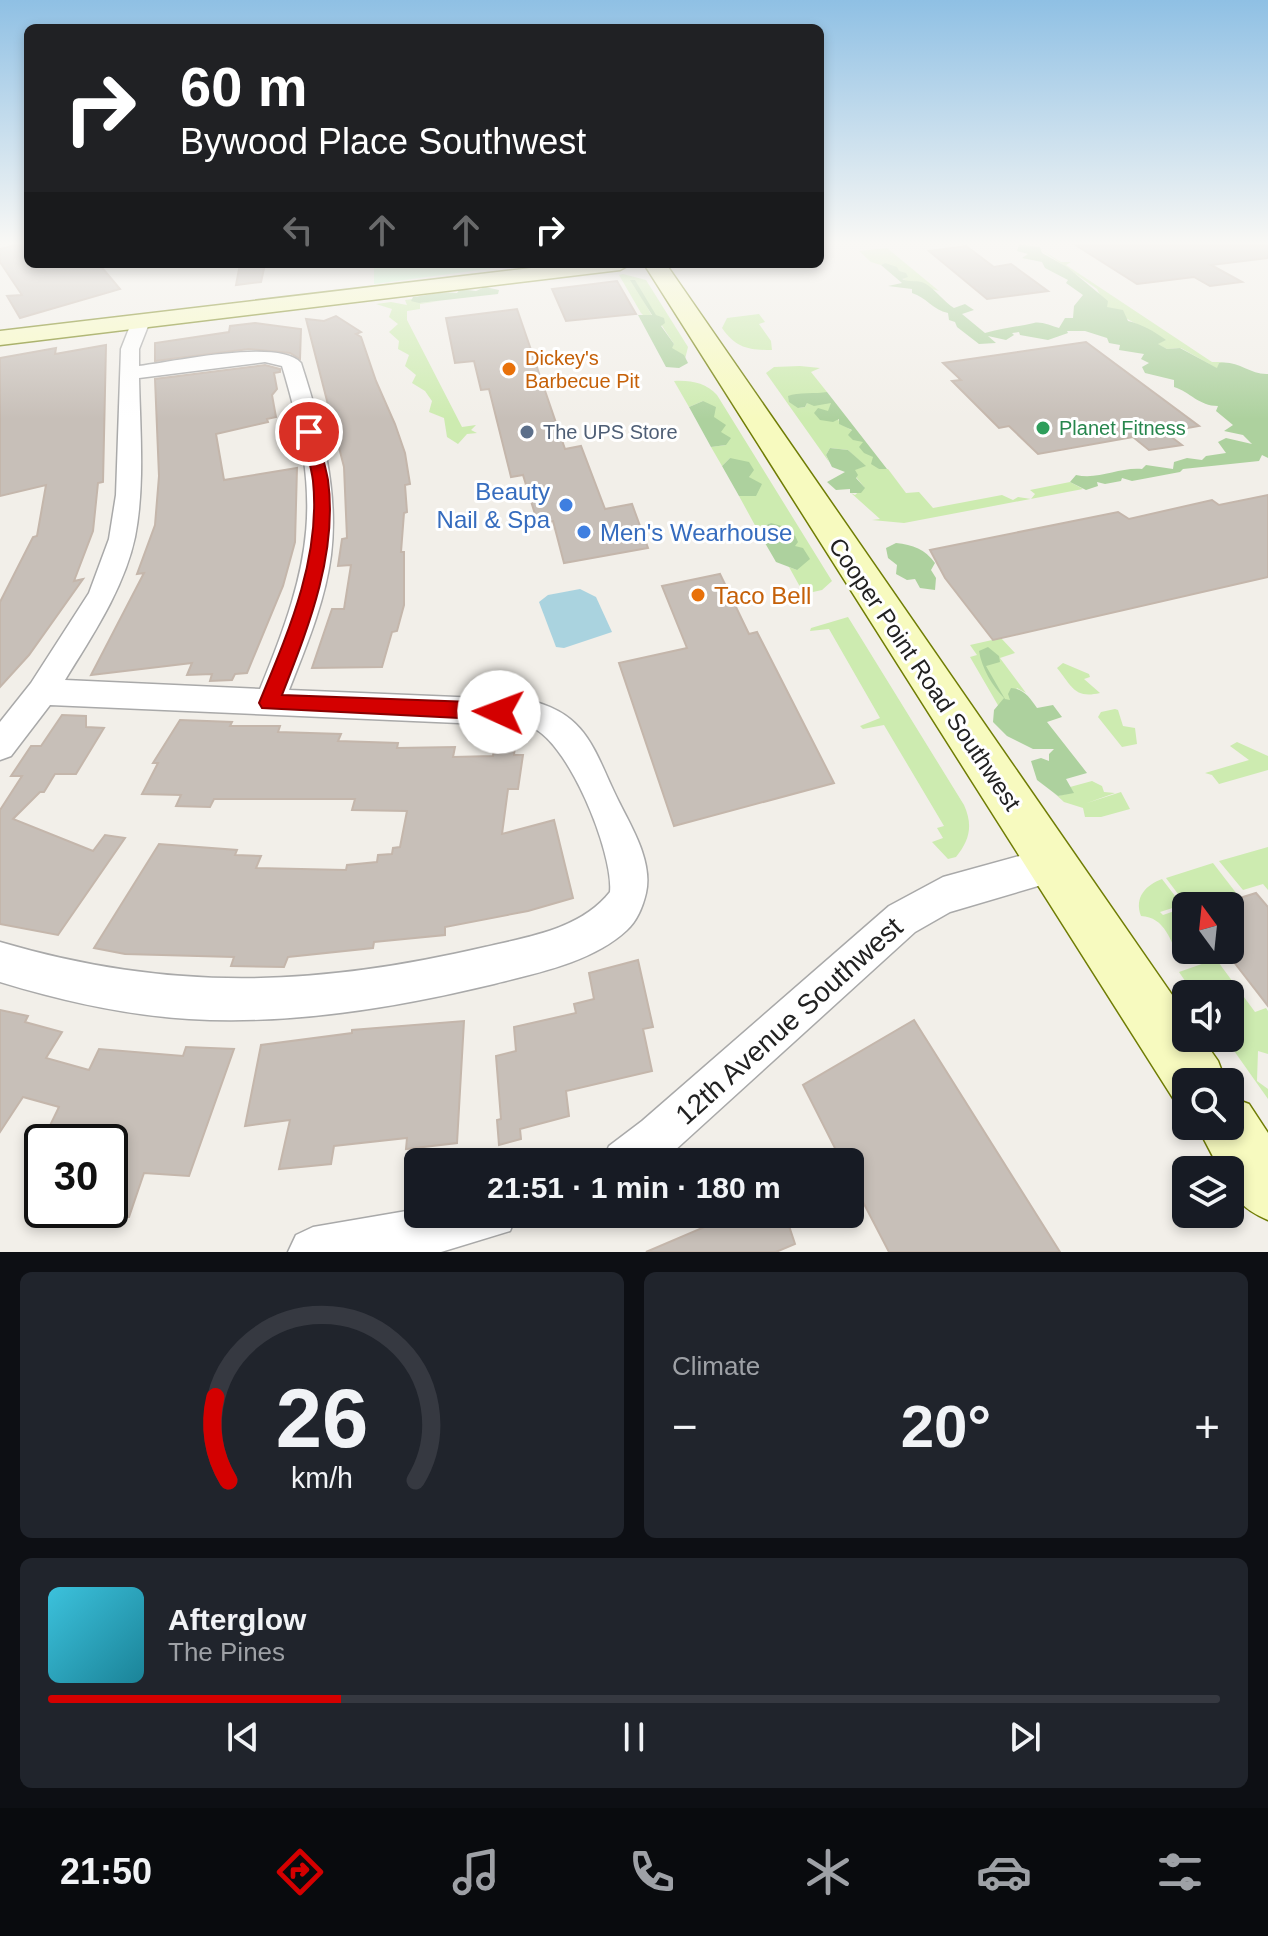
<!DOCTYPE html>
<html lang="en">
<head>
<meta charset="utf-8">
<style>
	:root { --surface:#171b24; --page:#20242c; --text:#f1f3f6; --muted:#9ea1a6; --line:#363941; --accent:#d40000 }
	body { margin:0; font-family:Helvetica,sans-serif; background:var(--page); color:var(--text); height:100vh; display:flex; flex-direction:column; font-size:30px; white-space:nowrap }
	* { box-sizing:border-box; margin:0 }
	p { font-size:26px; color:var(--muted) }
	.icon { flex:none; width:44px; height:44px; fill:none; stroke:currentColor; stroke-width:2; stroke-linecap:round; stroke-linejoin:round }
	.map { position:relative; height:1252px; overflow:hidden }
	.panel { display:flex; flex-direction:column; gap:20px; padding:20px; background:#0d0f14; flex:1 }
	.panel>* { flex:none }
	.guide { position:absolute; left:24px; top:24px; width:800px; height:244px; border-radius:12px; box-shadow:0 4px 12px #0003; background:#202124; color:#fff; overflow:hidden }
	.needle { width:52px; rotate:345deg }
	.controls { position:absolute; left:1172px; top:892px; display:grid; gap:16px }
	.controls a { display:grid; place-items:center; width:72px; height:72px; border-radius:12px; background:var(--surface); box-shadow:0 4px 12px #0003; font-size:40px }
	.speed { position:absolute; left:24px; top:1124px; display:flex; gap:16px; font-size:40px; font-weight:700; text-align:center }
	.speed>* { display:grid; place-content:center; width:104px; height:104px; border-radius:50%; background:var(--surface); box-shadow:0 4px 12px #0003; line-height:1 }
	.speed .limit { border:4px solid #111; border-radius:12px; background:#fff; color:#111 }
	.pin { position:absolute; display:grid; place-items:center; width:68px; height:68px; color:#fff; margin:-34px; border:4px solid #fff; border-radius:50%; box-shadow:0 2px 8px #0007 }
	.me { position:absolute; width:88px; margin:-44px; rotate:272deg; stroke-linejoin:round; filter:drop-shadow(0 0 6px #0008) }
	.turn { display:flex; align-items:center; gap:28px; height:168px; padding:0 24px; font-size:36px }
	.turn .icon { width:104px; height:104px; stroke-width:2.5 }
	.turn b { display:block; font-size:56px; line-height:68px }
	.lanes { display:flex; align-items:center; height:76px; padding:0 24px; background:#0003; justify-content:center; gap:40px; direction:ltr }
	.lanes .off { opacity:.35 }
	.big { font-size:60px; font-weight:800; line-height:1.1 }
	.panel .tile { flex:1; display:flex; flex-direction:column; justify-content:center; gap:12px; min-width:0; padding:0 28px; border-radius:12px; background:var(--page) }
	.panel .dial { align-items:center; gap:0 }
	.dial svg { height:208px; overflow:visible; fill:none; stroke:var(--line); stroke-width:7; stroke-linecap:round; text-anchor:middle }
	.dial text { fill:var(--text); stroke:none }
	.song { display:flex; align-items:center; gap:24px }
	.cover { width:96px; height:96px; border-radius:12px; background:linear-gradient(135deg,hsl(190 70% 55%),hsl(190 70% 35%)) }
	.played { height:8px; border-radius:4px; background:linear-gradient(90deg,var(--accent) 25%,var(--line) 25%) }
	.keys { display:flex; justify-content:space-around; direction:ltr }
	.heat { display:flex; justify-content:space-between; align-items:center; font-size:44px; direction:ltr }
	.panel .tiles { flex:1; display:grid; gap:20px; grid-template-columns:1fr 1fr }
	.tile:last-child { grid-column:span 2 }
	.trip { position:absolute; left:404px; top:1148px; width:460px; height:80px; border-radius:12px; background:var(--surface); box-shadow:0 4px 12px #0003; font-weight:800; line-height:80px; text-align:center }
	.tabs { display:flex; height:128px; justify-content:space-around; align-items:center; background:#090b0e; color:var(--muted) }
	.tabs .icon { width:56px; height:56px }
	.tabs .current { color:var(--accent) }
	.tabs b { font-size:36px; color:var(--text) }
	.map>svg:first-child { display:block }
</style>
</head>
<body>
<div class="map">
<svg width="1268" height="1252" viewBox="0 0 1268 1252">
	<rect width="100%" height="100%" fill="#f2efe9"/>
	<g fill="#cdebb0">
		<polygon points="887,248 939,291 907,282 885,263 881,265 871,262 859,251"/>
		<polygon points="1040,249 1061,262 1071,262 1066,265 1212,362 1225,362 1219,363 1218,369 1181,348 1167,349 1157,344 1165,340 1106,307 1097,289"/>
		<polygon points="623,274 646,280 688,347 685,359 671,348 674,344 633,282 652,316 645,317 641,313 619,275"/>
		<polygon points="412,299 419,303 440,301 420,304 420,309 407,311 407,320 462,427 476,425 471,430 477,433 467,434 458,444 447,437 444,418 429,412 432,401 425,391 412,383 416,375 405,366 409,355 398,349 399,341 389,332 398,324 389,317 392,309 376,304 391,302 407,305 405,300"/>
		<path d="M759 314 765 322 759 324 771 341 772 350C748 350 736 348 722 328L727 318Z"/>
		<path d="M800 366 820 368 811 372 827 392 820 396 814 393 798 408 805 407 807 403H832L840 424C859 431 871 451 879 469H888L906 493 919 492 933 508 1002 495 1013 500 1018 497 1031 499 1035 494 1030 490 1070 482 1083 489 904 523 872 520 880 519 851 493 855 495 864 487 856 477 854 469 865 466 848 450 830 448 826 455 829 462 766 373 774 367Z"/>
		<path d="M674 381C691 380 706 383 717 395L832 581 822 590 804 594 789 567 797 570 795 545 771 523 757 529 739 496 755 495 749 476 730 458 722 466 711 447 726 445 703 401 689 407Z"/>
		<path d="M848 617 964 805C973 825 970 840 956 857L948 859 932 842 943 838 937 828 944 826 884 725 863 729 860 726 880 718 829 629 810 631 811 628Z"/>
		<polygon points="1001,638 1015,653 1000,658 1026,693 1017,688 1011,700 999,707 970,657 977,655 970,645"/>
		<path d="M1063 663 1089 674 1090 677 1084 679 1100 693C1074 699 1072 686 1057 668Z"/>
		<polygon points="1115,709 1118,710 1123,726 1135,728 1137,744 1122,747 1098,717 1101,712"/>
		<polygon points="1237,742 1268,756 1268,770 1219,784 1212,775 1205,773 1249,760 1230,746"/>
		<polygon points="1092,781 1102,786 1104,792 1115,793 1087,803 1121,792 1130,809 1101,817 1085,817 1083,808 1064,802 1052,791 1058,796 1073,792 1070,787"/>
		<polygon points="1268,847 1268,890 1263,884 1243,890 1219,861"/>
		<polygon points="1213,863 1240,898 1215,906 1187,906 1166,878"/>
		<path d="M1162 879 1182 905 1160 912 1163 915 1186 907V950H1211L1180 961C1171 941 1165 917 1141 916 1134 897 1146 885 1162 879Z"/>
		<polygon points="1216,959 1255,1012 1266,1008 1268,1011 1268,1054 1258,1051 1257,1081 1268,1089 1268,1099 1225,1038 1230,1038 1230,994 1194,994 1179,972"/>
	</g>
	<g fill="#add19e">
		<path d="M1014 244 1040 247 1042 253 1067 267 1108 301 1107 307 1123 310 1128 321C1141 324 1154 331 1166 340L1158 344 1167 349 1180 348 1217 368 1219 363C1238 360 1250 375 1268 374V458L1262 455 1259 461 1183 469 1180 472 1132 481 1122 478 1121 481 1105 484 1097 482 1098 486 1086 490 1070 482 1076 475C1099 480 1119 467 1142 469L1146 465 1173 469 1174 462 1187 458 1202 460 1206 456 1226 453 1218 442 1226 438 1252 444 1243 435 1224 431 1233 425 1216 411 1218 406C1199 406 1190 392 1174 387V380L1145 373 1142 367 1149 363 1141 359 1144 354 1119 350 1120 345 1109 343 1107 338 1085 331H1067L1068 333 1048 340 1020 335 1019 332 1012 333 1014 335 1006 340 988 336 996 343 979 344 957 327 955 322 949 320 948 313C933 310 926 297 912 293V289L888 286 902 283 881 265 885 263 897 267 899 271 906 273 908 277 902 279C910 283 918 279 926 284 936 290 944 302 954 308L965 304 974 310 962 314 985 333C1002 328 1016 327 1034 323 1040 321 1052 326 1059 328L1065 318H1073L1074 306 1083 295 1066 283 1068 280 1045 268 1042 262 1022 258 1028 254 1017 251 1019 245Z"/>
		<polygon points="630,280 635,280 656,315 664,318 665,323 661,326 674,344 672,348 684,355 688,363 679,368 666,367 638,315 652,315"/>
		<path d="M485 287 499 290 498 294 419 303 411 301 413 297C427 295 444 291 457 293L460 289 476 291Z"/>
		<path d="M827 392 887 469H888H879L871 464 873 457 864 453 859 447 863 442 853 440 848 435 852 430 839 424V419L833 422 820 420 814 413 818 408 828 411 831 403 814 406 807 403 805 407 798 408 789 402 788 396C797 392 817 394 827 392Z"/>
		<polygon points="703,401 716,407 714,417 726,425 721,432 731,438 726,445 711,447 689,407"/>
		<polygon points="830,448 848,450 866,466 855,470 858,475 856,478 865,488 861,493 850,493 850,489 836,490 827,482 845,472 832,467 826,455"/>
		<polygon points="730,458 749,462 754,470 749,477 762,484 756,496 739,496 722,466"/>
		<polygon points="771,523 792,529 798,542 795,546 803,548 810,559 797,570 776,562 757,529"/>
		<path d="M896 543C913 545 925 549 935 563L931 570 936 578 935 590 920 588 915 579 907 580 896 574 897 565 888 558 886 548Z"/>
		<path d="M988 647 999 656 1000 662 986 666 1005 699 1010 700 1008 694 1011 688C1024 689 1030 698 1037 708L1053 705 1062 717 1047 722 1087 773 1066 779 1074 793 1058 796 1037 780 1031 761 1041 758 1049 761V754L1054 749H1033L1007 736 993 722 994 710 1004 698C992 685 982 669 979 651Z"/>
	</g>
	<polygon fill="#c8facc" points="374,264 526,264 374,284"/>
	<polygon fill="#aad3df" points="580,589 596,597 612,632 564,648 556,647 539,602 548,595"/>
	<g fill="#c7bfb8" stroke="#c4b6ab" stroke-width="2">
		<polygon points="19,244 28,244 28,264 99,264 120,289 20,318 7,296 22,295 0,262 0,249"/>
		<polygon points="1074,244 1268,244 1268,258 1211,265 1242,282 1210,286 1194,277 1137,284"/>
		<polygon points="966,246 994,267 1011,264 1048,291 987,299 929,251"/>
		<polygon points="240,264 265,264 261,282 236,285"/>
		<polygon points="617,281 636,314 566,321 552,289"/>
		<polygon points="517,309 565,449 581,446 605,509 632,504 648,548 564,563 553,521 538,524 523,475 511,477 489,389 481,390 474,361 455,363 446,318"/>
		<polygon points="336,316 361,332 356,334 361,337 376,381 395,424 405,453 410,484 405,485 407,512 404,513 401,552 404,552 404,605 397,631 392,632 382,667 312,668 332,609 344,609 351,565 338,566 342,539 347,538 344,467 306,319 324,321"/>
		<polygon points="255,323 301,329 300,359 290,353 249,349 155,361 155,343 229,332 230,326"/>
		<polygon points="1086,342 1199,426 1165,432 1182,445 1149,450 1133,437 1038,454 1009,426 999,428 952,381 961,380 943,363"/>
		<polygon points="106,345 103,482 98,483 93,531 74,581 83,579 29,655 0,687 0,602 33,537 37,536 46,485 0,496 0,358 56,348 55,354"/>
		<polygon points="265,365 280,369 280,372 274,373 277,389 272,395 276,417 267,419 268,422 216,434 224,480 297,468 295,542 283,586 247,673 235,674 232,680 210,681 212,674 187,675 192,663 91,675 144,573 137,574 155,525 159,476 155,379"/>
		<polygon points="1268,495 1268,577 993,640 945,578 930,550 1118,512 1129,519 1212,500 1219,505"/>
		<polygon points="720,574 749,634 757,632 834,783 674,826 619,663 687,648 662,586"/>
		<polygon points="62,715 86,716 86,727 104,728 76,774 55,774 44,792 40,792 13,819 93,851 105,835 125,838 58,935 0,924 0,810 22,776 11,776 31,746 41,746"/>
		<polygon points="180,720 232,722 230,726 280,726 278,732 341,734 338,741 398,743 397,748 455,747 453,757 493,756 496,736 516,737 514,755 523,755 518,789 508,789 502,834 554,820 573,898 528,911 445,927 445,935 374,942 373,948 288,957 284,967 231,966 234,957 125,954 94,948 159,844 237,850 235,855 261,856 256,868 346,870 347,865 377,862 378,855 392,854 393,848 400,847 407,811 352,810 355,799 214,799 210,807 176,806 181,795 142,794 158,763 153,763"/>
		<polygon points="1256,893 1268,907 1268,1006 1230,957 1230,901"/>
		<polygon points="638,960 653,1027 643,1029 652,1071 566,1091 569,1116 520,1129 521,1139 499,1145 497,1120 501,1119 496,1056 516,1051 514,1027 576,1013 574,1004 594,999 589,973"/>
		<polygon points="0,1010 28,1016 25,1022 62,1032 46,1058 89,1070 99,1049 183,1056 186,1047 234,1049 189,1176 144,1173 129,1217 105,1217 110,1210 110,1142 42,1142 59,1107 23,1097 0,1132"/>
		<polygon points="914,1020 1060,1252 889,1252 850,1177 850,1162 842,1162 803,1085"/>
		<polygon points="464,1021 457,1143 406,1149 407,1138 334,1146 331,1164 279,1169 290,1120 245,1126 261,1045 352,1033 352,1030"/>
		<polygon points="711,1214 785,1214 795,1244 776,1252 646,1252 714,1223"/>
	</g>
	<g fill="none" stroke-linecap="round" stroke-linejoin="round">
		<defs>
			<g id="street">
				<path d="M141 316 150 321 139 349V366C173 362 279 338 301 363 321 425 339 490 331 555 325 602 306 647 289 690L528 700C589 714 594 752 619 802 632 828 653 862 646 893 643 906 637 921 627 930 593 962 537 973 494 984 394 1008 292 1025 189 1019 124 1015 62 1001 0 982V942C170 992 313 987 485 947 528 937 581 929 610 892 614 854 567 736 528 726L50 705 11 756 0 760V722L31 683 89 593 109 539 116 495 121 349 132 321ZM265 362 282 366C323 501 313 560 260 689L65 680C92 636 124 589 135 537 145 486 140 430 139 378Z"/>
				<polygon points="1052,847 1065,852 1070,865 1065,878 950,912 915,932 662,1162 602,1162 609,1146 642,1121 889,906 943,877"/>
				<polygon points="418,1209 418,1214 517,1214 510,1231 441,1252 288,1252 296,1235 313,1227"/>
			</g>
			<g id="secondary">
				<polygon points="565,264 631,264 620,270 0,345 0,331"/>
				<polygon points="644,264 666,264 1186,1015 1186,1038 1202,1038 1218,1061 1226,1082 1186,1082 1186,1107 1176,1103"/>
				<path d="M1230 1097 1249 1104 1268 1133V1220C1244 1210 1230 1197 1230 1170H1220L1197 1126H1230Z"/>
			</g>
		</defs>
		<use href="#street" stroke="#a9a9a9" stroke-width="3"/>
		<use href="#secondary" stroke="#707d05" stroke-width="3"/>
		<use href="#street" fill="#fff" fill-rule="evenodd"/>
		<use href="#secondary" fill="#f7fabf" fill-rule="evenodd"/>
	</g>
	<linearGradient id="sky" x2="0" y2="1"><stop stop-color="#8fc0e4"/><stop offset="0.58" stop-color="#f9f8f5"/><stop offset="1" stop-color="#f9f8f5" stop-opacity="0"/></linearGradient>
	<rect width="1268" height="419" fill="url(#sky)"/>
	<path fill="#d40000" stroke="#8a0000" stroke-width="2" d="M309 428 316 432C320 448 325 464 328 480 338 554 308 628 282 695L499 703 506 706 509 712 506 718 499 720 262 708 259 703C288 633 321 558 313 481 311 464 305 448 302 432Z"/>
	<g fill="#e8710a" stroke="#fff" stroke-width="3">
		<circle cx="509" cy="369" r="8"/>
		<circle cx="698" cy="595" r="8"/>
	</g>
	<circle fill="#2e9e5b" stroke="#fff" stroke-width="3" cx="1043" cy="428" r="8"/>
	<circle fill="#5c6f8a" stroke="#fff" stroke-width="3" cx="527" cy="432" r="8"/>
	<g fill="#3f7fe0" stroke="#fff" stroke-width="3">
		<circle cx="566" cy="505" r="8"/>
		<circle cx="584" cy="532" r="8"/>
	</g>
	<g text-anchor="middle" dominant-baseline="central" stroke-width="6" stroke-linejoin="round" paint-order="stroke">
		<g font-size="20" fill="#c56008" stroke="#fff" text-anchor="start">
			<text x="525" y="358">Dickey's<tspan x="525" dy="23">Barbecue Pit</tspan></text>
		</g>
		<g font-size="20" fill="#27864d" stroke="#fff" text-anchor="start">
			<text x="1059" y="428">Planet Fitness</text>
		</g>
		<g font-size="20" fill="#4e5e75" stroke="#fff" text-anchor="start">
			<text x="543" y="432">The UPS Store</text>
		</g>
		<g font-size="24" fill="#366cbe" stroke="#fff" text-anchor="end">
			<text x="550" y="491">Beauty<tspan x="550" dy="28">Nail &amp; Spa</tspan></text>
			<text x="600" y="532" text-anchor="start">Men's Wearhouse</text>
		</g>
		<g font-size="24" fill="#c56008" stroke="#fff" text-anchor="start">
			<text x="714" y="595">Taco Bell</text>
		</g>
		<g font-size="24" fill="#222" stroke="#fff">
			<text transform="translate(925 674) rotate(56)">Cooper Point Road Southwest</text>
		</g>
		<g font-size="28" fill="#222" stroke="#fff">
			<text transform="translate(789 1021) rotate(-42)">12th Avenue Southwest</text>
		</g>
	</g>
</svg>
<div class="controls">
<a><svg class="needle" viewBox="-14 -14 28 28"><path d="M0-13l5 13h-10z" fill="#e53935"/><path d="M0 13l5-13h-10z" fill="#9ea1a6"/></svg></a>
<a><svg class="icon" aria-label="sound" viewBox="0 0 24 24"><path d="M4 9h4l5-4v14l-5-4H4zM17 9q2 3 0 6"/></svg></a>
<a><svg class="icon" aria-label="search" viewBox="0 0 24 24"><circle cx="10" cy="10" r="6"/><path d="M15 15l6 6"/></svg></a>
<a><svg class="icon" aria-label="layers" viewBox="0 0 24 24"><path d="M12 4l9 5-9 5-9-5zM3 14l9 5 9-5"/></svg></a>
</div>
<div class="speed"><div class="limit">30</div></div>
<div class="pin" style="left:309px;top:432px;background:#d93025"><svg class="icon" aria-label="arrive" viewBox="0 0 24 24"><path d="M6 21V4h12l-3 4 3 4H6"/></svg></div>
<svg class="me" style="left:499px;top:712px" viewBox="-20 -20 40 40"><circle r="19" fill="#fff"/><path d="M0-13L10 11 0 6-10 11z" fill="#d40000"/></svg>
<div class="trip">21:51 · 1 min · 180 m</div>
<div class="guide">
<div class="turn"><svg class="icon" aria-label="right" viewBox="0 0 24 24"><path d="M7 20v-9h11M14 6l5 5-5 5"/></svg><div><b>60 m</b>Bywood Place Southwest</div></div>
<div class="lanes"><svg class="icon off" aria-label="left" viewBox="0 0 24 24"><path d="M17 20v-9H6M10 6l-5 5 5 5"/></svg><svg class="icon off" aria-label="ahead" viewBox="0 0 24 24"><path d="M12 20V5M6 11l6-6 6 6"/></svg><svg class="icon off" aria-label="ahead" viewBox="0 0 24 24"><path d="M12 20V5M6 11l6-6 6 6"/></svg><svg class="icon" aria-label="right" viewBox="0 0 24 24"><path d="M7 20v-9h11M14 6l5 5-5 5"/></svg></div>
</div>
</div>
<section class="panel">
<div class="tiles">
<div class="tile dial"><svg viewBox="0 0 100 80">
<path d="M14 69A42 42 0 1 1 86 69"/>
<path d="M14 69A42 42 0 0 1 9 37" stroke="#d40000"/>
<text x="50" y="56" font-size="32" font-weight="700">26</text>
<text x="50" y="72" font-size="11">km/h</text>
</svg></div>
<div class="tile"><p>Climate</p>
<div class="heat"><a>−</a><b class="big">20°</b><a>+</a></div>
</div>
<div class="tile">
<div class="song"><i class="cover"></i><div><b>Afterglow</b><p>The Pines</p></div></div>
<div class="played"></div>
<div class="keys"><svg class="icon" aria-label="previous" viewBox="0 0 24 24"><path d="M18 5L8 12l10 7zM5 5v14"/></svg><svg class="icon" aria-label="pause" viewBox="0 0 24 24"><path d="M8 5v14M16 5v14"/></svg><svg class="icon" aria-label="next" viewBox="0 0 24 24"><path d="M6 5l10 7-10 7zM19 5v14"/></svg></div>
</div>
</div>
</section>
<nav class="tabs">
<b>21:50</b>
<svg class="icon current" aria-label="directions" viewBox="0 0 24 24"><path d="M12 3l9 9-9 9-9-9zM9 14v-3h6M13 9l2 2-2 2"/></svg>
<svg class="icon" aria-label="music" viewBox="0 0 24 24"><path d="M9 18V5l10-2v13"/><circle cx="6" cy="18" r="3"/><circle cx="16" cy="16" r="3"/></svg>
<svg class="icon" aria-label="phone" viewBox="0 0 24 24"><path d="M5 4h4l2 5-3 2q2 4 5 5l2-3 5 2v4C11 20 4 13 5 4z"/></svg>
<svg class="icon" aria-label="climate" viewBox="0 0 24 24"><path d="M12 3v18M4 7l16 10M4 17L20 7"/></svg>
<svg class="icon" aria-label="car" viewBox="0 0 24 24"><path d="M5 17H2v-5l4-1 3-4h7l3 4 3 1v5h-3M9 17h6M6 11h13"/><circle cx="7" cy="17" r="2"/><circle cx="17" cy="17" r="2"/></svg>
<svg class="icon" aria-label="filters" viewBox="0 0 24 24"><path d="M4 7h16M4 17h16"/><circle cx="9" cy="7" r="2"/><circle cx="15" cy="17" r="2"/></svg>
</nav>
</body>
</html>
